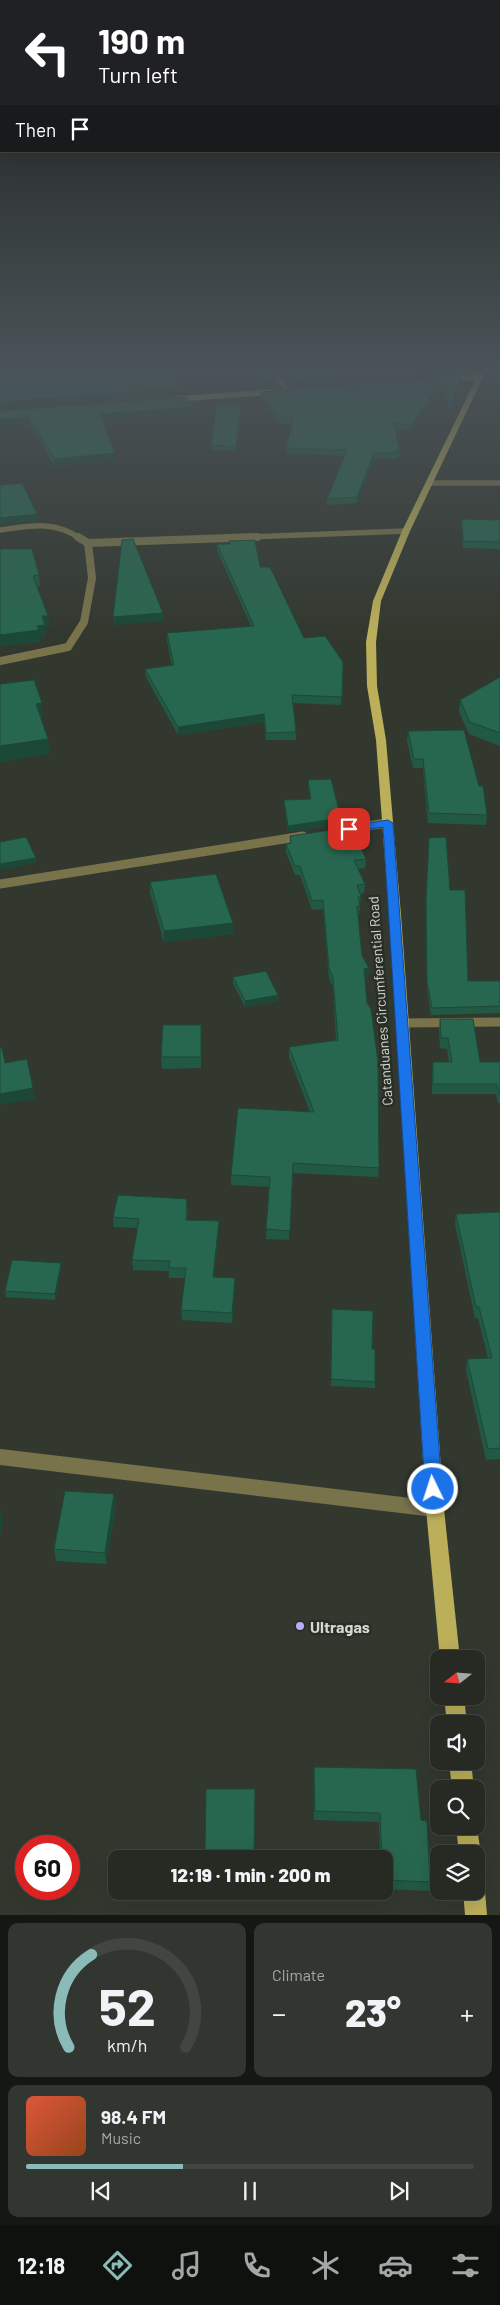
<!DOCTYPE html>
<html lang="en">
<head>
<meta charset="utf-8">
<style>
	:root { --surface:#262a23; --page:#323630; --text:#f1f3f6; --muted:#a4a7a6; --line:#424641; --accent:#8bbbb9 }
	body { margin:0; font-family:Barlow,sans-serif; background:var(--page); color:var(--text); height:100vh; display:flex; flex-direction:column; font-size:19px; white-space:nowrap }
	* { box-sizing:border-box; margin:0 }
	p { font-size:16px; color:var(--muted) }
	.icon { flex:none; width:28px; height:28px; fill:none; stroke:currentColor; stroke-width:2; stroke-linecap:round; stroke-linejoin:round }
	.map { position:relative; height:1915px; overflow:hidden }
	.details { display:flex; flex-direction:column; gap:8px; padding:8px; background:#151713; flex:1 }
	.details>* { flex:none }
	.guide { position:absolute; left:0px; top:0px; width:500px; height:152px; box-shadow:0 5px 20px #0002,0 0 0 1px var(--line); background:#202124; color:#fff; overflow:hidden }
	.needle { width:32px; rotate:253deg }
	.tools { position:absolute; left:430px; top:1650px; display:grid; gap:10px }
	.tools a { display:grid; place-items:center; width:55px; height:55px; border-radius:10px; background:var(--surface); box-shadow:0 5px 20px #0002,0 0 0 1px var(--line); font-size:25px }
	.speed { position:absolute; left:15px; top:1835px; display:flex; gap:10px; font-size:25px; font-weight:700; text-align:center }
	.speed>* { display:grid; place-content:center; width:65px; height:65px; border-radius:50%; background:var(--surface); box-shadow:0 5px 20px #0002,0 0 0 1px var(--line); line-height:1 }
	.speed .limit { border:8px solid #d22; background:#fff; color:#111 }
	.pin { position:absolute; display:grid; place-items:center; width:42px; height:42px; color:#fff; margin:-21px; border-radius:10px; box-shadow:0 2px 8px #0006 }
	.me { position:absolute; width:55px; margin:-28px; rotate:356deg; stroke-linejoin:round; filter:drop-shadow(0 0 4px #0008) }
	.turn { display:flex; align-items:center; gap:18px; height:105px; padding:0 15px; font-size:22px }
	.turn .icon { width:65px; height:65px; stroke-width:2.5 }
	.turn b { display:block; font-size:35px; line-height:42px }
	.then { display:flex; align-items:center; height:48px; padding:0 15px; background:#0003; gap:10px; font-size:19px }
	.big { font-size:38px; font-weight:800; line-height:1.1 }
	.details .tile { flex:1; display:flex; flex-direction:column; justify-content:center; gap:8px; min-width:0; padding:0 18px; border-radius:10px; background:var(--page) }
	.details .dial { align-items:center; gap:0 }
	.dial svg { height:130px; overflow:visible; fill:none; stroke:var(--line); stroke-width:7; stroke-linecap:round; text-anchor:middle }
	.dial text { fill:var(--text); stroke:none }
	.song { display:flex; align-items:center; gap:15px }
	.cover { width:60px; height:60px; border-radius:8px; background:linear-gradient(135deg,hsl(10 70% 55%),hsl(20 70% 35%)) }
	.played { height:5px; border-radius:2px; background:linear-gradient(90deg,var(--accent) 35%,var(--line) 35%) }
	.keys { display:flex; justify-content:space-around; direction:ltr }
	.heat { display:flex; justify-content:space-between; align-items:center; font-size:28px; direction:ltr }
	.details .tiles { flex:1; display:grid; gap:8px; grid-template-columns:1fr 1fr }
	.tile:last-child { grid-column:span 2 }
	.trip { position:absolute; left:108px; top:1850px; width:285px; height:50px; border-radius:10px; background:var(--surface); box-shadow:0 5px 20px #0002,0 0 0 1px var(--line); font-weight:800; line-height:50px; text-align:center }
	.dock { display:flex; height:80px; justify-content:space-around; align-items:center; background:#0f110e; color:var(--muted) }
	.dock .icon { width:35px; height:35px }
	.dock .on { color:var(--accent) }
	.dock b { font-size:22px; color:var(--text) }
	.map>svg:first-child { display:block }
</style>
</head>
<body>
<div class="map">
<svg width="500" height="1915" viewBox="0 0 500 1915">
	<rect width="100%" height="100%" fill="#33382f"/>
	<g fill="none" stroke-linecap="round" stroke-linejoin="round">
		<g stroke="#79734c" stroke-width="5.5">
			<polyline points="264,366 289,391"/>
			<polyline points="429,483 500,483"/>
			<path d="M0 530C29 526 55 520 79 538"/>
			<polyline points="224,538 406,531"/>
		</g>
		<g stroke="#79734c" stroke-width="8">
			<polyline points="78,537 88,543 257,537"/>
			<polyline points="0,661 68,647 84,622 92,578 88,543"/>
		</g>
		<g stroke="#79734c" stroke-width="9">
			<polyline points="339,830 387,823"/>
			<polyline points="0,884 303,836"/>
			<polyline points="402,1023 500,1022"/>
		</g>
		<polyline stroke="#79734c" stroke-width="16" points="0,1457 435,1509"/>
		<g stroke="#9e9554" stroke-width="5.5">
			<polyline points="450,379 480,377"/>
			<polyline points="176,399 273,392"/>
		</g>
		<g fill="#bbaf5a" fill-rule="evenodd">
			<polygon points="485,366 491,366 483,377 410,531 381,601 376,642 377,686 386,740 401,915 444,1509 460,1659 440,1659 426,1509 389,915 376,740 367,686 366,642 373,601 402,531 477,377"/>
			<polygon points="444,1696 464,1696 467,1724 447,1724"/>
			<polygon points="449,1761 471,1761 474,1789 452,1789"/>
			<polygon points="476,1822 481,1854 476,1862 476,1854 459,1854 456,1826 476,1826"/>
			<polygon points="476,1881 482,1883 485,1891 487,1915 465,1915 463,1891 476,1891"/>
		</g>
	</g>
	<g fill="#225944">
		<polygon points="235,366 263,366 278,387 253,389"/>
		<polygon points="270,366 469,366 466,373 291,386"/>
		<polygon points="462,377 462,383 451,410 438,388 411,431 395,430 400,451 400,457 395,457 395,459 374,459 357,503 327,505 327,499 344,456 286,454 286,448 292,424 281,424 261,398 261,392"/>
		<polygon points="194,407 194,413 103,420 115,453 115,459 54,466 29,423 0,411"/>
		<polygon points="241,408 236,451 211,450 211,445"/>
		<polygon points="462,519 500,520 500,549 463,548 461,525"/>
		<polygon points="229,541 260,567 304,638 343,662 341,705 293,703 296,732 296,740 266,740 264,722 178,735 146,677 145,669 172,665 167,641 167,633 251,626 217,551 217,544 229,544"/>
		<polygon points="0,549 39,575 40,586 37,586 48,616 49,627 45,627 46,636 39,637 40,642 0,646"/>
		<polygon points="500,677 500,746 469,734 459,712 460,700"/>
		<polygon points="408,731 487,815 486,825 428,823 423,768 413,768 407,740"/>
		<polygon points="308,780 341,818 341,824 288,832 284,805 284,800 310,799 308,786"/>
		<polygon points="290,836 366,859 365,868 358,869 365,884 364,893 360,894 361,897 359,915 358,915 362,956 369,968 368,977 365,978 379,1168 378,1177 293,1173 289,1240 266,1239 270,1187 231,1185 231,1175 310,1112 289,1057 289,1047 336,1040 333,987 329,978 323,909 312,910 300,875 295,875 286,852 286,844 290,843"/>
		<polygon points="429,838 450,890 468,981 500,981 500,1013 431,1015 427,989 426,908"/>
		<polygon points="150,882 233,923 233,934 164,942 150,893"/>
		<polygon points="233,977 278,995 278,1001 245,1007 233,983"/>
		<polygon points="440,1019 480,1062 500,1062 500,1103 498,1103 496,1094 432,1094 432,1073 433,1062 449,1062 447,1049 440,1048 439,1029"/>
		<polygon points="201,1025 201,1068 162,1069 161,1057"/>
		<polygon points="188,1209 187,1220 219,1221 219,1231 214,1277 235,1288 232,1323 182,1320 181,1310 185,1278 169,1278 169,1271 133,1270 132,1260 138,1228 114,1227 113,1217"/>
		<polygon points="500,1212 500,1459 486,1460 466,1370 467,1359 488,1358 478,1318 475,1318 455,1224 456,1214"/>
		<polygon points="61,1263 61,1269 55,1300 6,1297 5,1291"/>
		<polygon points="332,1309 372,1349 375,1382 375,1388 331,1386"/>
		<polygon points="114,1494 116,1506 106,1564 56,1561 54,1549"/>
		<polygon points="314,1767 421,1820 430,1882 429,1891 384,1889 384,1859 380,1859 379,1822 314,1820"/>
		<polygon points="255,1789 254,1859 205,1859 205,1851"/>
	</g>
	<g fill="#1c4837">
		<polygon points="469,366 466,373 291,386 291,380"/>
		<polygon points="462,377 462,383 451,410 452,404"/>
		<polygon points="278,381 278,387 253,389 253,383"/>
		<polygon points="439,383 438,388 411,431 412,425"/>
		<polygon points="180,388 180,394 0,408 0,402"/>
		<polygon points="194,407 194,413 101,420 100,414"/>
		<polygon points="29,417 29,423 0,426 0,420"/>
		<polygon points="115,453 115,459 54,466 54,459"/>
		<polygon points="374,453 374,459 357,503 357,497"/>
		<polygon points="37,514 38,521 0,525 0,518"/>
		<polygon points="163,613 164,621 113,625 113,617"/>
		<polygon points="42,616 48,616 49,627 45,627 46,636 39,637 40,642 0,646 0,635 37,626"/>
		<polygon points="42,703 43,718 37,718 36,704"/>
		<polygon points="264,714 264,722 178,735 178,727"/>
		<polygon points="48,739 50,754 0,762 0,746"/>
		<polygon points="341,818 341,824 288,832 288,826"/>
		<polygon points="36,858 36,863 1,870 0,864"/>
		<polygon points="233,923 233,934 164,942 164,931"/>
		<polygon points="369,968 368,977 363,978 364,969"/>
		<polygon points="278,995 278,1001 245,1007 245,1001"/>
		<polygon points="33,1088 35,1099 0,1105 0,1094"/>
		<polygon points="219,1221 219,1231 213,1287 213,1277"/>
		<polygon points="61,1263 61,1269 55,1300 55,1294"/>
		<polygon points="235,1278 235,1288 232,1323 232,1313"/>
		<polygon points="114,1494 116,1506 106,1564 105,1553"/>
		<polygon points="1,1510 3,1522 0,1537 0,1515"/>
	</g>
	<g fill="#28674f" stroke="#1c4837">
		<polygon points="0,366 162,366 180,388 0,402"/>
		<polygon points="240,366 263,366 278,381 253,383"/>
		<polygon points="276,366 467,366 466,368 291,380"/>
		<polygon points="462,377 452,404 439,383 412,425 394,423 400,451 394,451 395,453 374,453 357,497 327,499 347,450 286,448 294,418 281,418 261,392"/>
		<polygon points="186,397 194,407 100,414 115,453 54,459 29,417 0,420 0,411"/>
		<polygon points="217,404 241,404 236,447 211,445"/>
		<polygon points="22,483 37,514 0,518 0,485"/>
		<polygon points="462,519 500,520 500,542 463,541"/>
		<polygon points="133,539 163,613 113,617 122,540"/>
		<polygon points="255,540 260,567 270,567 304,638 325,636 343,662 342,697 292,695 296,732 266,733 264,714 178,727 145,669 174,665 167,633 254,626 217,544 230,544 229,541"/>
		<polygon points="0,549 32,549 39,575 33,576 48,616 42,616 45,625 37,626 39,630 0,635"/>
		<polygon points="500,677 500,733 470,722 460,700"/>
		<polygon points="34,680 42,703 36,704 48,739 0,746 0,684"/>
		<polygon points="464,730 479,786 483,786 487,815 429,813 423,759 414,759 408,731"/>
		<polygon points="331,779 341,818 288,826 284,800 311,799 308,780"/>
		<polygon points="352,827 366,859 354,860 365,884 357,885 361,897 358,897 360,906 357,906 362,956 369,968 364,969 367,1003 371,1009 378,1062 379,1168 293,1163 290,1231 266,1229 270,1177 231,1175 238,1108 314,1112 289,1047 338,1040 333,978 329,968 323,900 312,901 300,866 295,866 286,844 291,843 290,836"/>
		<polygon points="26,837 36,858 0,864 0,842"/>
		<polygon points="446,837 450,890 465,890 468,981 500,981 500,1006 432,1008 427,982 426,901 429,838"/>
		<polygon points="216,874 233,923 164,931 150,882"/>
		<polygon points="266,971 278,995 245,1001 233,977"/>
		<polygon points="440,1019 473,1019 480,1062 500,1062 500,1093 499,1093 497,1084 433,1084 433,1062 452,1062 448,1038 441,1038"/>
		<polygon points="163,1025 201,1025 201,1057 161,1057"/>
		<polygon points="0,1048 2,1048 5,1063 27,1059 33,1088 0,1094"/>
		<polygon points="118,1195 187,1199 186,1220 219,1221 213,1277 235,1278 232,1313 181,1310 186,1268 169,1268 170,1261 132,1260 139,1219 113,1217"/>
		<polygon points="500,1212 500,1448 488,1449 467,1359 492,1358 479,1307 476,1307 456,1214"/>
		<polygon points="12,1260 61,1263 55,1294 5,1291"/>
		<polygon points="332,1309 373,1311 372,1349 375,1349 375,1382 331,1379"/>
		<polygon points="65,1491 114,1494 105,1553 54,1549"/>
		<polygon points="314,1767 416,1769 421,1820 427,1821 430,1882 384,1880 384,1859 382,1859 380,1813 315,1811"/>
		<polygon points="206,1789 255,1789 254,1851 205,1851"/>
	</g>
	<linearGradient id="sky" x2="0" y2="1"><stop stop-color="#1c1f1a"/><stop offset="0.58" stop-color="#4a5358"/><stop offset="1" stop-color="#4a5358" stop-opacity="0"/></linearGradient>
	<rect width="500" height="634" fill="url(#sky)"/>
	<polygon fill="#1a73e8" stroke="#114b97" points="388,820 393,823 442,1489 439,1495 433,1497 427,1495 425,1489 383,827 349,832 344,829 349,826"/>
	<circle fill="#b9abf7" stroke="#292e26" stroke-width="2" cx="300" cy="1626" r="5"/>
	<g text-anchor="middle" dominant-baseline="central" stroke-width="5" stroke-linejoin="round" paint-order="stroke">
		<g font-size="14" fill="#d5d8d3" stroke="#292e26">
			<text transform="translate(380 1001) rotate(-94)">Catanduanes Circumferential Road</text>
		</g>
		<g font-size="16" font-weight="bold" fill="#d5d8d3" stroke="#292e26" text-anchor="start">
			<text x="310" y="1626">Ultragas</text>
		</g>
	</g>
</svg>
<div class="tools">
<a><svg class="needle" viewBox="-14 -14 28 28"><path d="M0-13l5 13h-10z" fill="#e53935"/><path d="M0 13l5-13h-10z" fill="#a4a7a6"/></svg></a>
<a><svg class="icon" aria-label="sound" viewBox="0 0 24 24"><path d="M4 9h4l5-4v14l-5-4H4zM17 9q2 3 0 6"/></svg></a>
<a><svg class="icon" aria-label="search" viewBox="0 0 24 24"><circle cx="10" cy="10" r="6"/><path d="M15 15l6 6"/></svg></a>
<a><svg class="icon" aria-label="layers" viewBox="0 0 24 24"><path d="M12 4l9 5-9 5-9-5zM3 14l9 5 9-5"/></svg></a>
</div>
<div class="speed"><div class="limit">60</div></div>
<div class="pin" style="left:349px;top:829px;background:#d93025"><svg class="icon" aria-label="arrive" viewBox="0 0 24 24"><path d="M6 21V4h12l-3 4 3 4H6"/></svg></div>
<svg class="me" style="left:433px;top:1489px" viewBox="-20 -20 40 40"><circle r="17" fill="#1a73e8" stroke="#fff" stroke-width="3"/><path d="M0-11L8 9 0 5-8 9z" fill="#fff"/></svg>
<div class="trip">12:19 · 1 min · 200 m</div>
<div class="guide">
<div class="turn"><svg class="icon" aria-label="left" viewBox="0 0 24 24"><path d="M17 20v-9H6M10 6l-5 5 5 5"/></svg><div><b>190 m</b>Turn left</div></div>
<div class="then">Then<svg class="icon" aria-label="arrive" viewBox="0 0 24 24"><path d="M6 21V4h12l-3 4 3 4H6"/></svg></div>
</div>
</div>
<section class="details">
<div class="tiles">
<div class="tile dial"><svg viewBox="0 0 100 80">
<path d="M14 69A42 42 0 1 1 86 69"/>
<path d="M14 69A42 42 0 0 1 28 12" stroke="#8bbbb9"/>
<text x="50" y="56" font-size="32" font-weight="700">52</text>
<text x="50" y="72" font-size="11">km/h</text>
</svg></div>
<div class="tile"><p>Climate</p>
<div class="heat"><a>−</a><b class="big">23°</b><a>+</a></div>
</div>
<div class="tile">
<div class="song"><i class="cover"></i><div><b>98.4 FM</b><p>Music</p></div></div>
<div class="played"></div>
<div class="keys"><svg class="icon" aria-label="previous" viewBox="0 0 24 24"><path d="M18 5L8 12l10 7zM5 5v14"/></svg><svg class="icon" aria-label="pause" viewBox="0 0 24 24"><path d="M8 5v14M16 5v14"/></svg><svg class="icon" aria-label="next" viewBox="0 0 24 24"><path d="M6 5l10 7-10 7zM19 5v14"/></svg></div>
</div>
</div>
</section>
<nav class="dock">
<b>12:18</b>
<svg class="icon on" aria-label="directions" viewBox="0 0 24 24"><path d="M12 3l9 9-9 9-9-9zM9 14v-3h6M13 9l2 2-2 2"/></svg>
<svg class="icon" aria-label="music" viewBox="0 0 24 24"><path d="M9 18V5l10-2v13"/><circle cx="6" cy="18" r="3"/><circle cx="16" cy="16" r="3"/></svg>
<svg class="icon" aria-label="phone" viewBox="0 0 24 24"><path d="M5 4h4l2 5-3 2q2 4 5 5l2-3 5 2v4C11 20 4 13 5 4z"/></svg>
<svg class="icon" aria-label="climate" viewBox="0 0 24 24"><path d="M12 3v18M4 7l16 10M4 17L20 7"/></svg>
<svg class="icon" aria-label="car" viewBox="0 0 24 24"><path d="M5 17H2v-5l4-1 3-4h7l3 4 3 1v5h-3M9 17h6M6 11h13"/><circle cx="7" cy="17" r="2"/><circle cx="17" cy="17" r="2"/></svg>
<svg class="icon" aria-label="filters" viewBox="0 0 24 24"><path d="M4 7h16M4 17h16"/><circle cx="9" cy="7" r="2"/><circle cx="15" cy="17" r="2"/></svg>
</nav>
</body>
</html>
